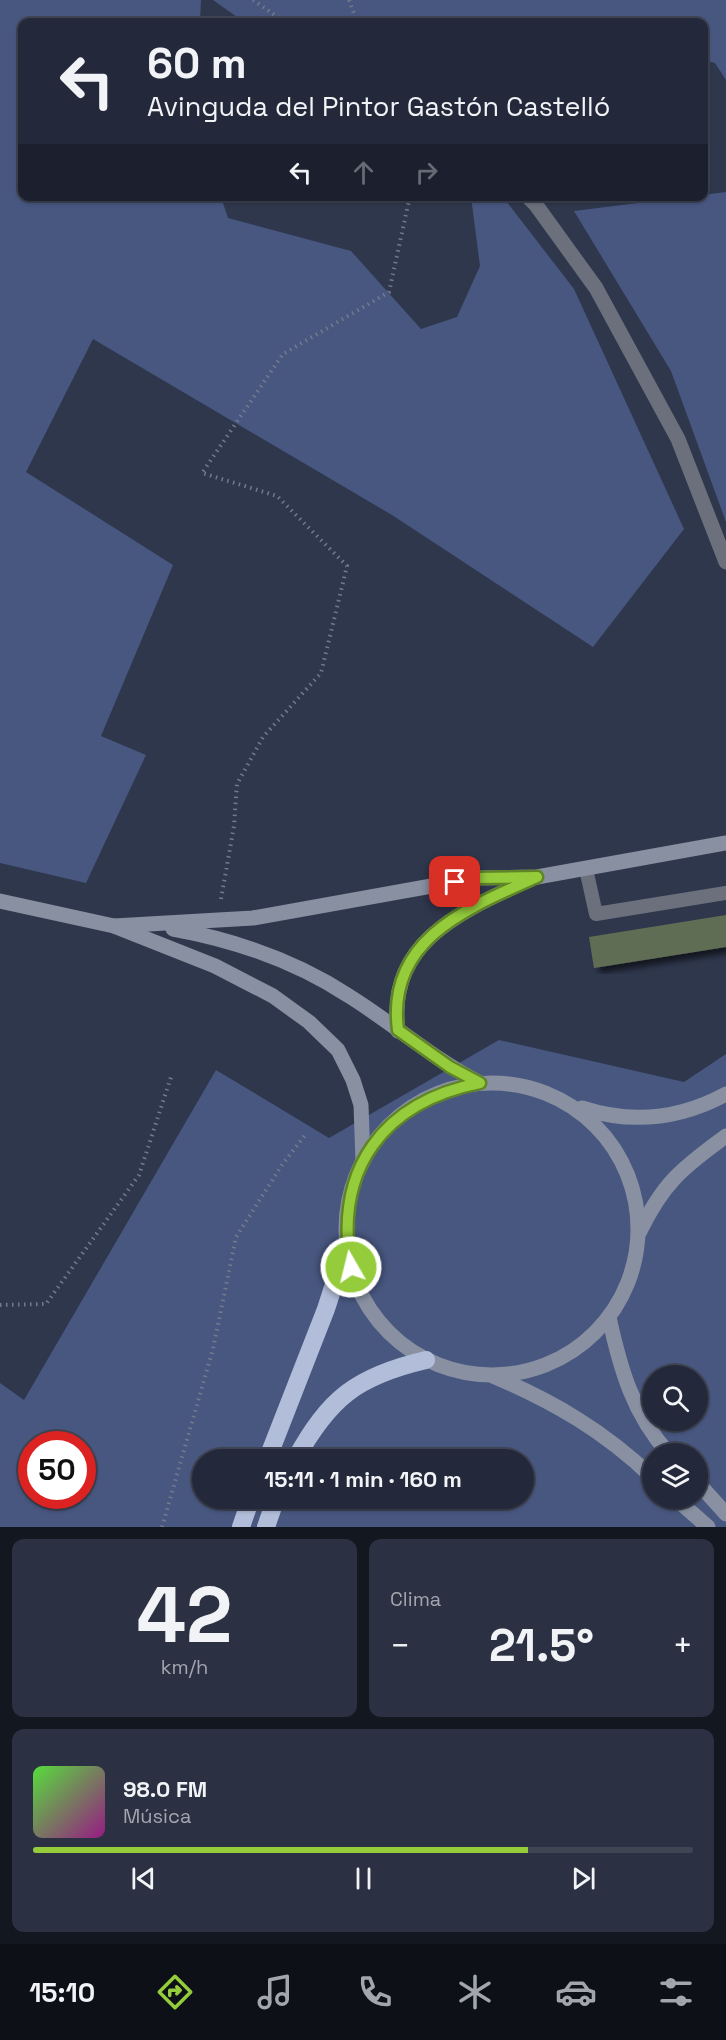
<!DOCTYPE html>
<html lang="es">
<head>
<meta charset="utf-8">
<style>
	:root { --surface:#23293a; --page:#2b3142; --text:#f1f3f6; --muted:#a3a6af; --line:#404554; --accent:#94cc3c }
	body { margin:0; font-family:"Space Grotesk",sans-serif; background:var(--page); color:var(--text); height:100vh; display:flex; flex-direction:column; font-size:22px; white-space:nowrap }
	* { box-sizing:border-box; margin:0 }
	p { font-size:20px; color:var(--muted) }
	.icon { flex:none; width:33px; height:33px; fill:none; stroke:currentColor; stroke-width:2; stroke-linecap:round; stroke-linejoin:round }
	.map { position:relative; height:1527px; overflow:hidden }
	.side { display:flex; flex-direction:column; gap:12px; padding:12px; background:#131720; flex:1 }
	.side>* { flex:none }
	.hud { position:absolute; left:18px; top:18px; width:690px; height:183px; border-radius:12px; box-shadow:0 2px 4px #0004,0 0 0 2px var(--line); background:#23293a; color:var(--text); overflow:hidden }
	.controls { position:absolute; left:642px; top:1365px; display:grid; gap:12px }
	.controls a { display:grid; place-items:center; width:66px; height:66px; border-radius:50%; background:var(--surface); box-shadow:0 2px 4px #0004,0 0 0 2px var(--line); font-size:30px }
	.speed { position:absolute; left:18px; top:1431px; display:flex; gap:12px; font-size:30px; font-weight:700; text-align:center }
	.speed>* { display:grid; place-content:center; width:78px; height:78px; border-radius:50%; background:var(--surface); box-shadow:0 2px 4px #0004,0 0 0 2px var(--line); line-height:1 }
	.speed .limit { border:9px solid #d22; background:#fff; color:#111 }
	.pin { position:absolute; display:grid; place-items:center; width:51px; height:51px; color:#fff; margin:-26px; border-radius:12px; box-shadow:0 3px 9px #0006 }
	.me { position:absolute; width:66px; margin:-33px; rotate:352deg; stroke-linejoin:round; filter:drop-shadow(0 0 4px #0008) }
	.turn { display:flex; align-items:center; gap:21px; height:126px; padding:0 30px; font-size:27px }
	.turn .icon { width:78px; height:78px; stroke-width:2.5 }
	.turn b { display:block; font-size:42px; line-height:51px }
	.lanes { display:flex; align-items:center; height:57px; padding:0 30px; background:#0003; justify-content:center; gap:30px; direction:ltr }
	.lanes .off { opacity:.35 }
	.big { font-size:45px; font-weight:800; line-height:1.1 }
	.side .card { flex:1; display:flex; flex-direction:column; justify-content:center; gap:9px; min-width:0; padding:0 21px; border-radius:12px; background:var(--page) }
	.side .dial { align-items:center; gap:0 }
	.dial b { font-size:78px; line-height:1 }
	.song { display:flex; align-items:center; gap:18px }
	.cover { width:72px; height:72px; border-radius:9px; background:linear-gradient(135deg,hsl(110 70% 55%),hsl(310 70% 35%)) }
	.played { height:6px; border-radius:3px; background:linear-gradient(90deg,var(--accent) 75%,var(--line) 75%) }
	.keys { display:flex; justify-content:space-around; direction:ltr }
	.heat { display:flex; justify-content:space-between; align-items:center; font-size:33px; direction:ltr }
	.side .tiles { flex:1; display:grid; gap:12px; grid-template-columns:1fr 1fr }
	.card:last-child { grid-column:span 2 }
	.trip { position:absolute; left:192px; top:1449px; width:342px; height:60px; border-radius:30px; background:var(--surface); box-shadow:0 2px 4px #0004,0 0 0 2px var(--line); font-weight:800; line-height:60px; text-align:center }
	.tabs { display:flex; height:96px; justify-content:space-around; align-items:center; background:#0e1017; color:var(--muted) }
	.tabs .icon { width:42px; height:42px }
	.tabs .on { color:var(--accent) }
	.tabs b { font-size:27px; color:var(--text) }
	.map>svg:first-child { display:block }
</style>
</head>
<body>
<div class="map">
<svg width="726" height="1527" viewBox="0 0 726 1527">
	<defs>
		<filter id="shadow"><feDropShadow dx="5.5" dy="5.5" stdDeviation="3" flood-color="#0009"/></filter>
	</defs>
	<rect width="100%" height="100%" fill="#2f374d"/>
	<g fill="#485780" fill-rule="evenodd">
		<polygon points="0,0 201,0 200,22 22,22 22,196 221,197 228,218 351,251 421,329 457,317 480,266 471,197 503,197 574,289 684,529 593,647 392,515 93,339 26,472 173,565 101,736 146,755 86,883 0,863"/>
		<polygon points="213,0 726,0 726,80 715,63 704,60 704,22 244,22"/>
		<polygon points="726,192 726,522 671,371 574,211"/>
		<path d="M499 1040 684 1082 726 1054V1527H0V1383L24 1400 216 1070 329 1138ZM652 1376H698V1420H652ZM32 1444H82V1496H32ZM652 1454H698V1498H652ZM202 1460H524V1498H202Z"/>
	</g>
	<polygon fill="#616d54" filter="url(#shadow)" points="726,915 726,947 594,968 589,937"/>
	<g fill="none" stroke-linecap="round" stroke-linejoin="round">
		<g stroke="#747a8d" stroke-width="4" stroke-dasharray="1.5 4.5" stroke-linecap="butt">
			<polyline points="253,0 285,22"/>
			<polyline points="349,0 357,22"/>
			<polyline points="221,899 234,826 237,784 263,737 321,673 347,566 277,496 202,473 283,354 389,292 410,196"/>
			<polyline points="0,1305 46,1304 139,1175 172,1074"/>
			<polyline points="162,1527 213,1349 236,1237 282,1165 306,1134"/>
		</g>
		<polyline stroke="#6c707c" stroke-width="14" points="586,869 596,914 726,893"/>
		<polyline stroke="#6c707c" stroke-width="15" points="527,196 536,205 596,288 678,439 726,562"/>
		<g stroke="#8890a1" stroke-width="15">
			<polyline points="0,901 114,926 215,966 273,996 309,1022 338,1050 353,1080 361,1105 363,1162"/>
			<polyline points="114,926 253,918 476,878 537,877 726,843"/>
			<path d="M173 929C234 940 297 962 349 996 394 1024 433 1059 480 1083"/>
			<path d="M398 1031C386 942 462 911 529 880"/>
			<circle cx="492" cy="1229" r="146"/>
			<path d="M582 1108C631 1124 680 1119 726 1094"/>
			<path d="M639 1233C663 1183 682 1168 726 1136"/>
			<path d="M609 1317C620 1368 633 1414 669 1454"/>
			<path d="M493 1376C554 1402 604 1431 652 1477"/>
			<polyline points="698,1483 726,1514"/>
			<polyline points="675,1498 708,1527"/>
		</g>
		<g stroke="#b2bdd9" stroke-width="18">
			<polyline points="267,1460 326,1309 347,1244"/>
			<path d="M295 1460C329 1398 357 1376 426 1360"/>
			<polyline points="241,1527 251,1498"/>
			<polyline points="266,1527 276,1498"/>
		</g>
	</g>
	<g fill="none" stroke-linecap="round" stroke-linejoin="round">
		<defs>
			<path id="route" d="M351 1267C334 1169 383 1102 480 1083L450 1067 398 1030C386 939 468 908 537 877L476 878 455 882"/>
		</defs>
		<use href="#route" stroke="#608527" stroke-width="15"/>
		<use href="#route" stroke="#94cc3c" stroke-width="10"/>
	</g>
</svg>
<div class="controls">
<a><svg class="icon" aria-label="search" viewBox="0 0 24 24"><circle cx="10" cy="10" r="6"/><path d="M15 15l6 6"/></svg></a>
<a><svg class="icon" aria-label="layers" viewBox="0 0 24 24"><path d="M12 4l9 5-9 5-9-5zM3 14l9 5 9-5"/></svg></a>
</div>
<div class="speed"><div class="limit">50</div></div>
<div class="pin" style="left:455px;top:882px;background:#d93025"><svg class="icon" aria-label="arrive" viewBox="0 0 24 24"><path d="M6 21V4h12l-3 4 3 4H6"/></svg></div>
<svg class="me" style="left:351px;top:1267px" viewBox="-20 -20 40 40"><circle r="17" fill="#94cc3c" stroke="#fff" stroke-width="3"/><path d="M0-11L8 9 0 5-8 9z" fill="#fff"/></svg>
<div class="trip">15:11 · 1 min · 160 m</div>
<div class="hud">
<div class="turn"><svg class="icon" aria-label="left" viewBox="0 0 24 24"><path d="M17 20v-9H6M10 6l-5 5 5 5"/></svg><div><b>60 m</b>Avinguda del Pintor Gastón Castelló</div></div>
<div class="lanes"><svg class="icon" aria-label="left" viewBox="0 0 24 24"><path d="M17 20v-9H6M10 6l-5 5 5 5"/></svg><svg class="icon off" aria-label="ahead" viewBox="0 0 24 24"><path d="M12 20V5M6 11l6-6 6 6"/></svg><svg class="icon off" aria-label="right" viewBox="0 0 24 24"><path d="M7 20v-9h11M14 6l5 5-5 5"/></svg></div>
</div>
</div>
<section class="side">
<div class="tiles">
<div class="card dial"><b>42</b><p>km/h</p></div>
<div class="card"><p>Clima</p>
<div class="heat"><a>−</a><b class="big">21.5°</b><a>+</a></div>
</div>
<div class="card">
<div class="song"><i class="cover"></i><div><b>98.0 FM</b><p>Música</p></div></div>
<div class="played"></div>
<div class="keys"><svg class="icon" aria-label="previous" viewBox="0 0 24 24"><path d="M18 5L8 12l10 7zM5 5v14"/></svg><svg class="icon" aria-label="pause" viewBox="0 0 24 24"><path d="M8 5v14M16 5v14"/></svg><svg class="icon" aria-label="next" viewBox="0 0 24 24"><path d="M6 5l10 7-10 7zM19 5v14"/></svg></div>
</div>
</div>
</section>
<nav class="tabs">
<b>15:10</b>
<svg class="icon on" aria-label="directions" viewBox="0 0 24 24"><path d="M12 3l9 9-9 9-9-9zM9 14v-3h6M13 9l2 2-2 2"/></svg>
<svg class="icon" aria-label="music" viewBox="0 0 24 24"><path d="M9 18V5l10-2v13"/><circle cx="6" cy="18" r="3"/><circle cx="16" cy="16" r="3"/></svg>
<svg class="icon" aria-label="phone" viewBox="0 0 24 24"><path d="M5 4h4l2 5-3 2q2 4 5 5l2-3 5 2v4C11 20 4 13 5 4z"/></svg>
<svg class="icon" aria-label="climate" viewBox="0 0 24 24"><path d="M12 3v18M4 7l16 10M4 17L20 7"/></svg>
<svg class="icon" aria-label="car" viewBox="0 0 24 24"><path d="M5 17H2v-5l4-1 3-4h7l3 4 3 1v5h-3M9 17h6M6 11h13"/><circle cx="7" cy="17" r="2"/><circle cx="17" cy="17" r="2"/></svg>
<svg class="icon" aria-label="filters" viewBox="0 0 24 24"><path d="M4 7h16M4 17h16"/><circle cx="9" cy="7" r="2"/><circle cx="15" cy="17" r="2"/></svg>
</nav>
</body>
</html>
